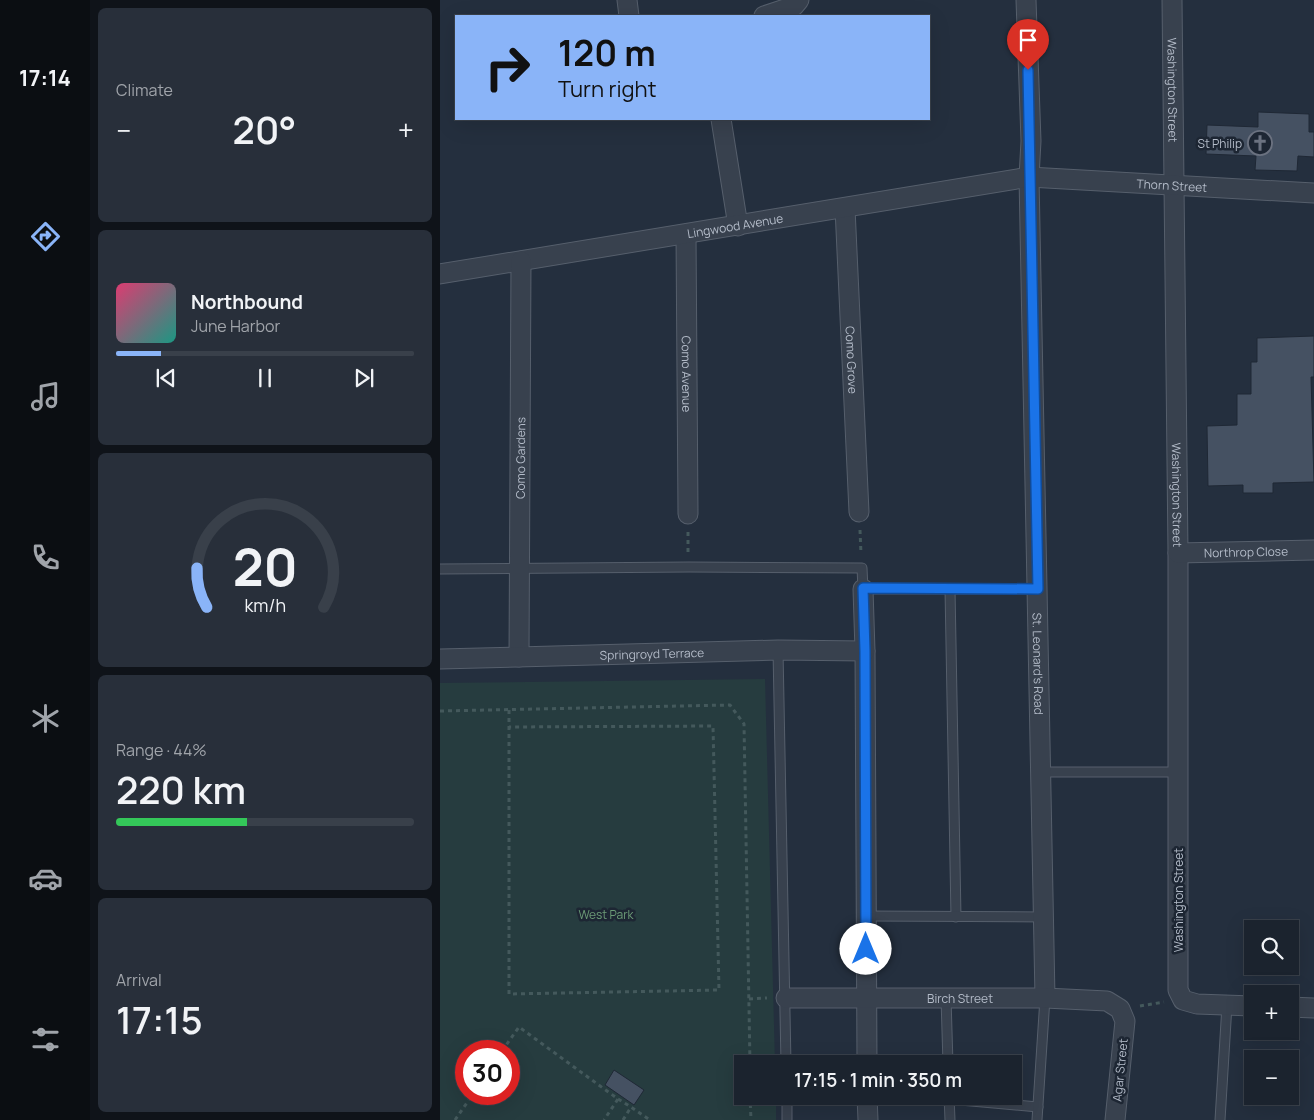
<!DOCTYPE html>
<html lang="en">
<head>
<meta charset="utf-8">
<style>
	:root { --surface:#1b232e; --page:#282f3a; --text:#f1f3f6; --muted:#a0a4aa; --line:#39404a; --accent:#8ab4f8 }
	body { margin:0; font-family:Manrope,sans-serif; background:var(--page); color:var(--text); height:100vh; display:flex; flex-direction:column; font-size:19px; white-space:nowrap }
	* { box-sizing:border-box; margin:0 }
	p { font-size:16px; color:var(--muted) }
	.icon { flex:none; width:28px; height:28px; fill:none; stroke:currentColor; stroke-width:2; stroke-linecap:round; stroke-linejoin:round }
	.map { position:relative; flex:1; overflow:hidden }
	.panel { display:flex; flex-direction:column; gap:8px; padding:8px; background:#0f1319; width:350px }
	.panel>* { flex:none }
	.guide { position:absolute; left:15px; top:15px; width:475px; height:105px; border-radius:0px; box-shadow:0 5px 20px #0002,0 0 0 1px var(--line); background:#8ab4f8; color:#111; overflow:hidden }
	.tools { position:absolute; left:804px; top:920px; display:grid; gap:10px }
	.tools a { display:grid; place-items:center; width:55px; height:55px; border-radius:0px; background:var(--surface); box-shadow:0 5px 20px #0002,0 0 0 1px var(--line); font-size:25px }
	.speed { position:absolute; left:15px; top:1040px; display:flex; gap:10px; font-size:25px; font-weight:700; text-align:center }
	.speed>* { display:grid; place-content:center; width:65px; height:65px; border-radius:50%; background:var(--surface); box-shadow:0 5px 20px #0002,0 0 0 1px var(--line); line-height:1 }
	.speed .limit { border:8px solid #d22; background:#fff; color:#111 }
	.pin { position:absolute; display:grid; place-items:center; width:42px; height:42px; color:#fff; margin:-51px -21px; border-radius:50% 50% 50% 0; rotate:-45deg; box-shadow:0 0 5px #0007 }
	.pin .icon { rotate:45deg }
	.me { position:absolute; width:55px; margin:-28px; rotate:0deg; stroke-linejoin:round; filter:drop-shadow(0 0 4px #0008) }
	.turn { display:flex; align-items:center; gap:18px; height:105px; padding:0 20px; font-size:22px }
	.turn .icon { width:65px; height:65px; stroke-width:2.5 }
	.turn b { display:block; font-size:35px; line-height:42px }
	.big { font-size:38px; font-weight:600; line-height:1.1 }
	.panel .card { flex:1; display:flex; flex-direction:column; justify-content:center; gap:8px; min-width:0; padding:0 18px; border-radius:8px; background:var(--page) }
	.panel .dial { align-items:center; gap:0 }
	.dial svg { height:130px; overflow:visible; fill:none; stroke:var(--line); stroke-width:7; stroke-linecap:round; text-anchor:middle }
	.dial text { fill:var(--text); stroke:none }
	.song { display:flex; align-items:center; gap:15px }
	.cover { width:60px; height:60px; border-radius:8px; background:linear-gradient(135deg,hsl(340 70% 55%),hsl(170 70% 35%)) }
	.played { height:5px; border-radius:2px; background:linear-gradient(90deg,var(--accent) 15%,var(--line) 15%) }
	.keys { display:flex; justify-content:space-around; direction:ltr }
	.heat { display:flex; justify-content:space-between; align-items:center; font-size:28px; direction:ltr }
	.charge { height:8px; border-radius:4px; background:linear-gradient(90deg,#34c759 44%,var(--line) 0) }
	.trip { position:absolute; left:294px; top:1055px; width:288px; height:50px; border-radius:0px; background:var(--surface); box-shadow:0 5px 20px #0002,0 0 0 1px var(--line); font-weight:600; line-height:50px; text-align:center }
	main { display:flex; flex:1; min-height:0 }
	.menu { display:flex; flex-direction:column; width:90px; justify-content:space-around; align-items:center; background:#0b0e12; color:var(--muted) }
	.menu .icon { width:35px; height:35px }
	.menu .selected { color:var(--accent) }
	.menu b { font-size:22px; color:var(--text) }
	.map>svg:first-child { display:block }
</style>
</head>
<body>
<main>
<nav class="menu">
<b>17:14</b>
<svg class="icon selected" aria-label="directions" viewBox="0 0 24 24"><path d="M12 3l9 9-9 9-9-9zM9 14v-3h6M13 9l2 2-2 2"/></svg>
<svg class="icon" aria-label="music" viewBox="0 0 24 24"><path d="M9 18V5l10-2v13"/><circle cx="6" cy="18" r="3"/><circle cx="16" cy="16" r="3"/></svg>
<svg class="icon" aria-label="phone" viewBox="0 0 24 24"><path d="M5 4h4l2 5-3 2q2 4 5 5l2-3 5 2v4C11 20 4 13 5 4z"/></svg>
<svg class="icon" aria-label="climate" viewBox="0 0 24 24"><path d="M12 3v18M4 7l16 10M4 17L20 7"/></svg>
<svg class="icon" aria-label="car" viewBox="0 0 24 24"><path d="M5 17H2v-5l4-1 3-4h7l3 4 3 1v5h-3M9 17h6M6 11h13"/><circle cx="7" cy="17" r="2"/><circle cx="17" cy="17" r="2"/></svg>
<svg class="icon" aria-label="filters" viewBox="0 0 24 24"><path d="M4 7h16M4 17h16"/><circle cx="9" cy="7" r="2"/><circle cx="15" cy="17" r="2"/></svg>
</nav>
<section class="panel">
<div class="card"><p>Climate</p>
<div class="heat"><a>−</a><b class="big">20°</b><a>+</a></div>
</div>
<div class="card">
<div class="song"><i class="cover"></i><div><b>Northbound</b><p>June Harbor</p></div></div>
<div class="played"></div>
<div class="keys"><svg class="icon" aria-label="previous" viewBox="0 0 24 24"><path d="M18 5L8 12l10 7zM5 5v14"/></svg><svg class="icon" aria-label="pause" viewBox="0 0 24 24"><path d="M8 5v14M16 5v14"/></svg><svg class="icon" aria-label="next" viewBox="0 0 24 24"><path d="M6 5l10 7-10 7zM19 5v14"/></svg></div>
</div>
<div class="card dial"><svg viewBox="0 0 100 80">
<path d="M14 69A42 42 0 1 1 86 69"/>
<path d="M14 69A42 42 0 0 1 8 45" stroke="#8ab4f8"/>
<text x="50" y="56" font-size="32" font-weight="700">20</text>
<text x="50" y="72" font-size="11">km/h</text>
</svg></div>
<div class="card"><p>Range · 44%</p><b class="big">220 km</b><div class="charge"></div></div>
<div class="card"><p>Arrival</p><b class="big">17:15</b></div>
</section>
<div class="map">
<svg width="874" height="1120" viewBox="0 0 874 1120">
	<rect width="100%" height="100%" fill="#242f3e"/>
	<path fill="#263c3f" fill-rule="evenodd" d="M325 679 335 1064H302V1096H336V1120H0V683ZM26 1051H69V1094H26Z"/>
	<g fill="#455162" stroke="#1f2835">
		<polygon points="818,112 869,114 869,132 874,132 874,157 858,156 857,171 815,170 816,156 766,154 767,125 818,127"/>
		<polygon points="874,336 874,377 871,377 874,482 833,483 833,493 803,493 803,485 768,486 767,426 797,425 797,394 811,394 811,362 817,362 817,338"/>
		<polygon points="174,1070 204,1090 194,1105 165,1085"/>
	</g>
	<g fill="none" stroke-linecap="round" stroke-linejoin="round">
		<defs>
			<g id="service">
				<polyline points="0,569 249,567 422,568 423,589 598,589"/>
				<polyline points="510,589 516,917"/>
				<polyline points="338,650 346,1064"/>
				<polyline points="601,772 738,772"/>
				<polyline points="426,916 604,917"/>
				<polyline points="506,998 508,1064"/>
				<polyline points="347,1096 347,1120"/>
				<polyline points="509,1096 510,1120"/>
				<polyline points="509,1099 598,1107"/>
				<polyline points="597,1120 605,998"/>
				<polyline points="780,1120 787,1005"/>
			</g>
			<g id="minor">
				<polyline points="187,0 189,16"/>
				<path id="s1" d="M586 0 591 141 589 177 605 998"/>
				<path id="s2" d="M732 0 738 553V990L743 1000 757 1004 812 1006"/>
				<polyline points="324,16 354,6 359,0"/>
				<polyline points="281,119 298,226"/>
				<path id="s3" d="M405 208 419 512"/>
				<path id="s4" d="M246 234 248 514"/>
				<path id="s5" d="M0 274 589 177 874 193"/>
				<path id="s6" d="M738 553 874 550"/>
				<polyline points="423,589 425,651 427,1064"/>
				<path id="s7" d="M79 657 81 261"/>
				<path id="s8" d="M0 659 338 650 425 651"/>
				<path id="s9" d="M346 998H605L667 1001 680 1009 685 1021 675 1120"/>
				<polyline points="850,1007 874,1008"/>
				<polyline points="427,1096 428,1120"/>
			</g>
		</defs>
		<use href="#service" stroke="#565f6c" stroke-width="11"/>
		<use href="#minor" stroke="#565f6c" stroke-width="21"/>
		<g stroke="#44595c" stroke-width="3" stroke-dasharray="4 4" stroke-linecap="butt">
			<polyline points="420,530 421,554"/>
			<polyline points="248,532 248,553"/>
			<polyline points="69,710 69,994 279,990 273,726 69,727"/>
			<polyline points="0,711 290,705 304,724 310,1064"/>
			<polyline points="309,999 327,998"/>
			<polyline points="700,1006 724,1002"/>
			<polyline points="62,1051 79,1027 178,1099 164,1120"/>
			<polyline points="310,1096 311,1120"/>
			<polyline points="178,1099 191,1107"/>
			<polyline points="15,1120 33,1094"/>
			<polyline points="183,1120 191,1107 210,1120"/>
		</g>
		<use href="#service" stroke="#38414e" stroke-width="9"/>
		<use href="#minor" stroke="#38414e" stroke-width="19"/>
	</g>
	<g fill="none" stroke-linecap="round" stroke-linejoin="round">
		<defs>
			<polyline id="route" points="426,949 425,651 423,588 598,589 588,70"/>
		</defs>
		<use href="#route" stroke="#114b97" stroke-width="12"/>
		<use href="#route" stroke="#1a73e8" stroke-width="9"/>
	</g>
	<defs>
		<symbol id="church-ring" viewBox="-11 -11 22 22"><circle r="9.5" fill="#1d2633" stroke="#6b7280" stroke-width="1.5"/><path d="M-1.2-6h2.4v3.5h3.3v2.4h-3.3V6h-2.4V-.1h-3.3v-2.4h3.3Z" fill="#6b7280"/></symbol>
	</defs>
	<g fill-rule="evenodd">
		<use href="#church-ring" x="806" y="129" width="28" height="28"/>
	</g>
	<g text-anchor="middle" dominant-baseline="central" stroke-width="5" stroke-linejoin="round" paint-order="stroke">
		<g font-size="12" fill="#b4bcc9" stroke="#1d2633">
			<text stroke="none"><textPath href="#s2" startOffset="90">Washington Street</textPath></text>
			<text stroke="none"><textPath href="#s5" startOffset="740">Thorn Street</textPath></text>
			<text stroke="none"><textPath href="#s5" startOffset="299">Lingwood Avenue</textPath></text>
			<text stroke="none"><textPath href="#s3" startOffset="152">Como Grove</textPath></text>
			<text stroke="none"><textPath href="#s4" startOffset="140">Como Avenue</textPath></text>
			<text stroke="none"><textPath href="#s7" startOffset="199">Como Gardens</textPath></text>
			<text stroke="none"><textPath href="#s2" startOffset="495">Washington Street</textPath></text>
			<text stroke="none"><textPath href="#s6" startOffset="68">Northrop Close</textPath></text>
			<text stroke="none"><textPath href="#s8" startOffset="212">Springroyd Terrace</textPath></text>
			<text stroke="none"><textPath href="#s1" startOffset="664">St. Leonard's Road</textPath></text>
			<text transform="translate(738 900) rotate(-90)">Washington Street</text>
			<text stroke="none"><textPath href="#s9" startOffset="174">Birch Street</textPath></text>
			<text transform="translate(680 1070) rotate(-84)">Agar Street</text>
		</g>
		<g font-size="12" fill="#b4bcc9" stroke="#1d2633" text-anchor="end">
			<text x="802" y="143">St Philip</text>
		</g>
		<g font-size="12" fill="#6b9a76" stroke="#1d2633">
			<text x="166" y="914">West Park</text>
		</g>
	</g>
</svg>
<div class="tools">
<a><svg class="icon" aria-label="search" viewBox="0 0 24 24"><circle cx="10" cy="10" r="6"/><path d="M15 15l6 6"/></svg></a>
<a>+</a>
<a>−</a>
</div>
<div class="speed"><div class="limit">30</div></div>
<div class="pin" style="left:588px;top:70px;background:#d93025"><svg class="icon" aria-label="arrive" viewBox="0 0 24 24"><path d="M6 21V4h12l-3 4 3 4H6"/></svg></div>
<svg class="me" style="left:426px;top:949px" viewBox="-20 -20 40 40"><circle r="19" fill="#fff"/><path d="M0-13L10 11 0 6-10 11z" fill="#1a73e8"/></svg>
<div class="trip">17:15 · 1 min · 350 m</div>
<div class="guide">
<div class="turn"><svg class="icon" aria-label="right" viewBox="0 0 24 24"><path d="M7 20v-9h11M14 6l5 5-5 5"/></svg><div><b>120 m</b>Turn right</div></div>
</div>
</div>
</main>
</body>
</html>
